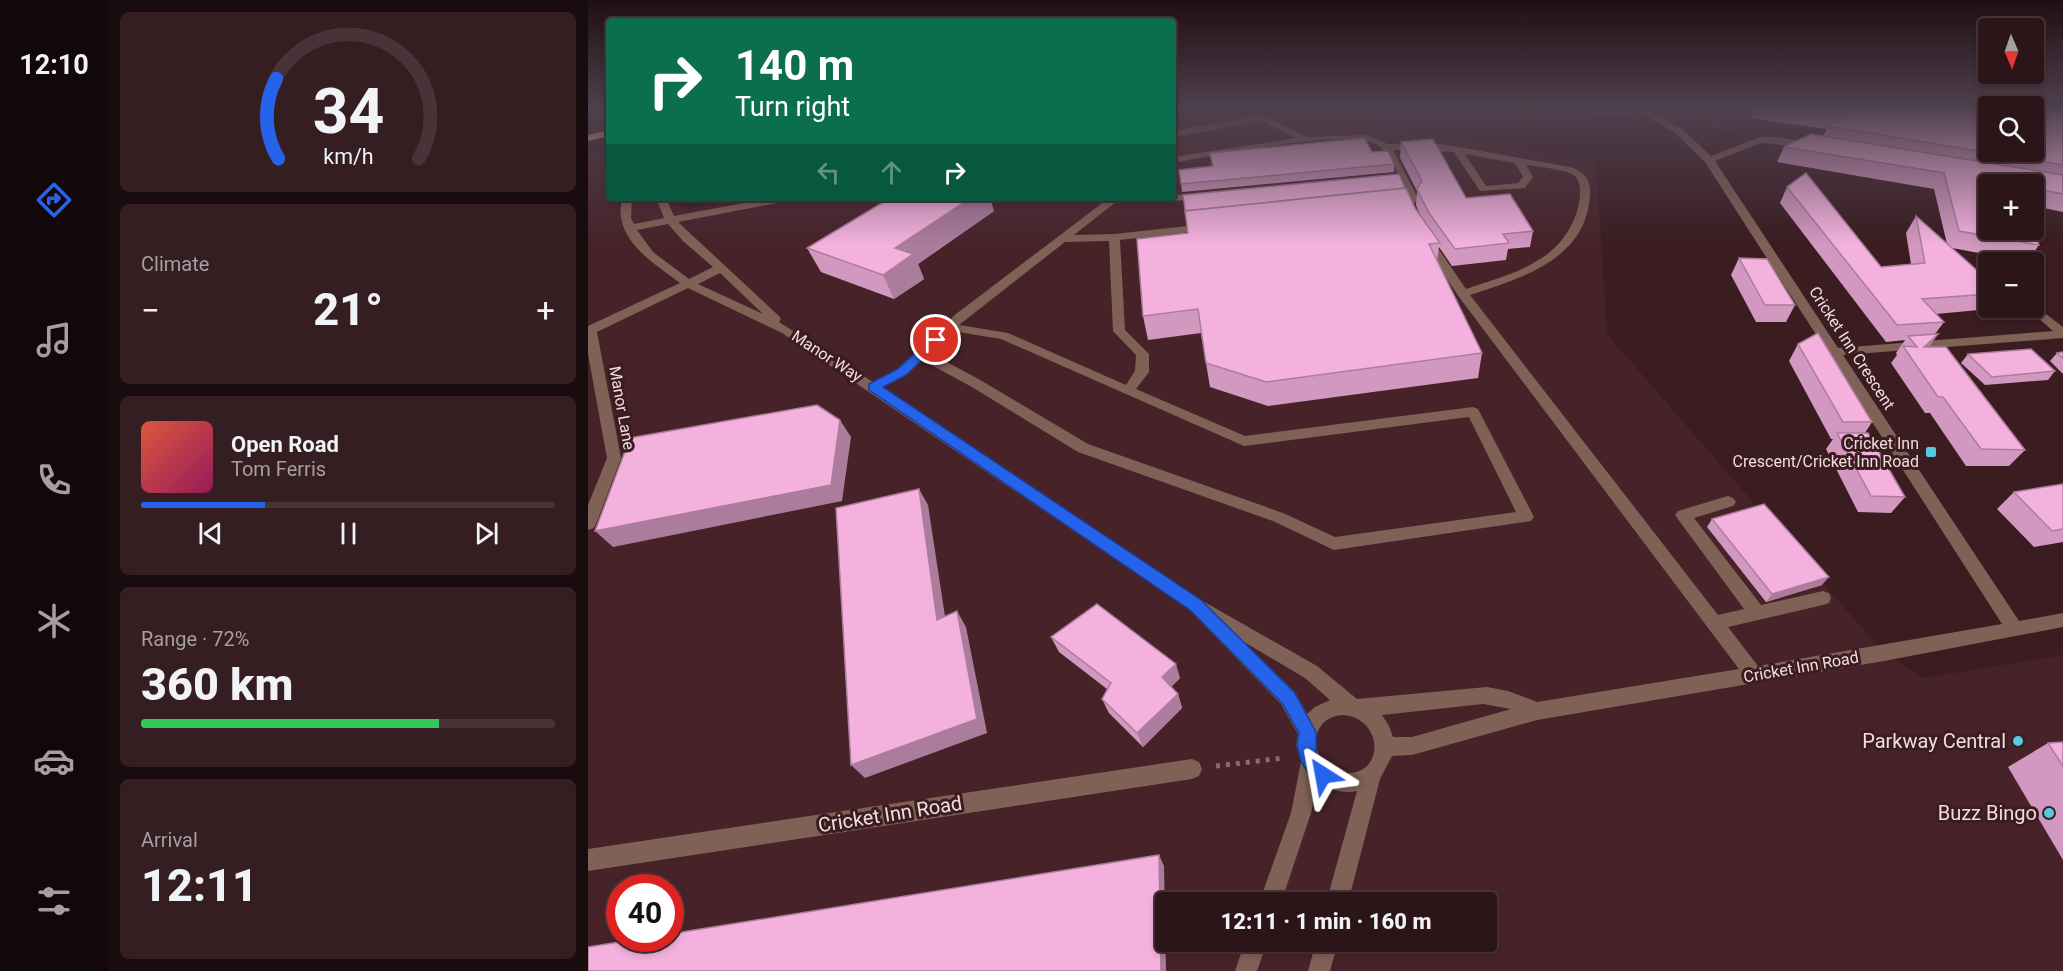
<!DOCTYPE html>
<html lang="en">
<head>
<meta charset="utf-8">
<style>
	:root { --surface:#2c1519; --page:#341e22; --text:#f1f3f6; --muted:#a69fa2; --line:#483438; --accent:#2563eb }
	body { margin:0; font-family:Roboto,sans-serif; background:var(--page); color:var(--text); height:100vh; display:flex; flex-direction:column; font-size:22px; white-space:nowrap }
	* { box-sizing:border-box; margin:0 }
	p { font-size:20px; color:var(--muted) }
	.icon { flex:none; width:33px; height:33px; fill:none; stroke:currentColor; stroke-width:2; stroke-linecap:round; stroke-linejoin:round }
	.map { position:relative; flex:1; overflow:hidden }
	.details { display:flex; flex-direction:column; gap:12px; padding:12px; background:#180c0e; width:480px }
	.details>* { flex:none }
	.banner { position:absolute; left:18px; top:18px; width:570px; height:183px; border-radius:6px; box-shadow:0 3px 9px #0003,0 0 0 2px var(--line); background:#0b6e4f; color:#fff; overflow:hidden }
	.needle { width:39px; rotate:178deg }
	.fabs { position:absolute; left:1390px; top:18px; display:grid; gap:12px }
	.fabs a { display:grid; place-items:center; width:66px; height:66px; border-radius:6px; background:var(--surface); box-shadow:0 3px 9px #0003,0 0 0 2px var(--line); font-size:30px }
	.speed { position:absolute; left:18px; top:874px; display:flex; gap:12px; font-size:30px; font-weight:700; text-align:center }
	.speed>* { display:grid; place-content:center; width:78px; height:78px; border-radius:50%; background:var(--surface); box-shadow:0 3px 9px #0003,0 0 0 2px var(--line); line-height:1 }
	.speed .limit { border:9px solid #d22; background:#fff; color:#111 }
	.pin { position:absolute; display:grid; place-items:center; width:51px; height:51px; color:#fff; margin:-26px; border:3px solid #fff; border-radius:50%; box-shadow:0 2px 6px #0007 }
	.me { position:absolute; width:66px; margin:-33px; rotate:326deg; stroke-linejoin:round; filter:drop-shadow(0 0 4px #0008) }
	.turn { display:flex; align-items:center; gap:21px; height:126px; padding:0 30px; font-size:27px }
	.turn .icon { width:78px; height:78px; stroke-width:2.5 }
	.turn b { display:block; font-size:42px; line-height:51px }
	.lanes { display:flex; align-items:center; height:57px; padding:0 30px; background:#0003; justify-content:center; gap:30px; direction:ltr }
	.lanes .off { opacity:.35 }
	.big { font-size:45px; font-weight:800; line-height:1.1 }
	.details .card { flex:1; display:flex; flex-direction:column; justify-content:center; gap:9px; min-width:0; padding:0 21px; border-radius:9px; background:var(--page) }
	.details .dial { align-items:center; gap:0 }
	.dial svg { height:156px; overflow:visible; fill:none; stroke:var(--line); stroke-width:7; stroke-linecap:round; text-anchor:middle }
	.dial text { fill:var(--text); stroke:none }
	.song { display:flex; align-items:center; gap:18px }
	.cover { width:72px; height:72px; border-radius:9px; background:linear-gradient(135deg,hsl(10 70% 55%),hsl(330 70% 35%)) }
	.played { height:6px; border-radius:3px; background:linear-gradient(90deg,var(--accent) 30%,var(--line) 30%) }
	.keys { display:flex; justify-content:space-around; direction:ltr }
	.heat { display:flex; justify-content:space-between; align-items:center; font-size:33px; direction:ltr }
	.charge { height:9px; border-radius:4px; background:linear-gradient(90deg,#34c759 72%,var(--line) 0) }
	.trip { position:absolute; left:567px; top:892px; width:342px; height:60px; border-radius:6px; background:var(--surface); box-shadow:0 3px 9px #0003,0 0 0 2px var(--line); font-weight:800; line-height:60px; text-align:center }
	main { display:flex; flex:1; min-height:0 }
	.tab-bar { display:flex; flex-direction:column; width:108px; justify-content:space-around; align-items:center; background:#12080a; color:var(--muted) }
	.tab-bar .icon { width:42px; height:42px }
	.tab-bar .active { color:var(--accent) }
	.tab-bar b { font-size:27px; color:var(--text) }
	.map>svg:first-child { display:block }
</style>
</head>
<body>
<main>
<nav class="tab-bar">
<b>12:10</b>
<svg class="icon active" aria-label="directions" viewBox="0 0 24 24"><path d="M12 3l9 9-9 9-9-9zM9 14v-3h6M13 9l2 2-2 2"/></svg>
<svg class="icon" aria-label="music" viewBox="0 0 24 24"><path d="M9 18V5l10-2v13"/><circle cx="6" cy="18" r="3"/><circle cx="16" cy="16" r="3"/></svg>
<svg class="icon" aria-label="phone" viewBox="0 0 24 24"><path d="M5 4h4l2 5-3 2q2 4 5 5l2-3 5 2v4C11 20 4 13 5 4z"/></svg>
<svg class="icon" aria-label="climate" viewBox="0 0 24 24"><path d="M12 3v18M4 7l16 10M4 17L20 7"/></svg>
<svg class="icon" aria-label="car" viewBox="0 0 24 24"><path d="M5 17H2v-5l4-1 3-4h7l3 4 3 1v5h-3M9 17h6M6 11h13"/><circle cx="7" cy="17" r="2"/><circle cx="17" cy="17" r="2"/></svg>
<svg class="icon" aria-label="filters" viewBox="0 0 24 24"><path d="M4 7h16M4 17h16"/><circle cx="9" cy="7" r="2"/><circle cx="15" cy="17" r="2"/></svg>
</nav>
<section class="details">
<div class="card dial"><svg viewBox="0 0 100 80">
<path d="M14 69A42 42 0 1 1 86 69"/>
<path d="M14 69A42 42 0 0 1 13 28" stroke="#2563eb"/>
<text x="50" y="56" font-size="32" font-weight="700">34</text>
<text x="50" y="72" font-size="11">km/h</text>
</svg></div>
<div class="card"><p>Climate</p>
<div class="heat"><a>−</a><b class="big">21°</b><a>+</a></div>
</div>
<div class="card">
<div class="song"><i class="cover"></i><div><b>Open Road</b><p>Tom Ferris</p></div></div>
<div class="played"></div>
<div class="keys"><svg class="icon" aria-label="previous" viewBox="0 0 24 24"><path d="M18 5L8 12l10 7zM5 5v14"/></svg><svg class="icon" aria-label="pause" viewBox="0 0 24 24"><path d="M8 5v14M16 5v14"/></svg><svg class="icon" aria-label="next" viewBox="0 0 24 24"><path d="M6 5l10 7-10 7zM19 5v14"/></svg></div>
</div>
<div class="card"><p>Range · 72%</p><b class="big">360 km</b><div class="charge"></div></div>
<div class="card"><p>Arrival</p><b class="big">12:11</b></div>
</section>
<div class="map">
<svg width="1475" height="971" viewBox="0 0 1475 971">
	<rect width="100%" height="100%" fill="#3a1c21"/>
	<path fill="#472229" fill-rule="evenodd" d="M650 109H685L1008 163 1019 334 1296 653 1335 678 1475 655V971H0V152L9 154 21 161V198H77L88 205 102 209 161 198H585V121ZM32 888H82V939H32ZM578 903H898V942H578Z"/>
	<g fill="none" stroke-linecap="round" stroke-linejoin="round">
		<polyline stroke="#866b6f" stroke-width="2" stroke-dasharray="2 3" stroke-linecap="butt" points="1114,124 1145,129"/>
		<polyline stroke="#866b6f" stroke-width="5" stroke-dasharray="4 6" stroke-linecap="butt" points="628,766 695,758"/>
		<g fill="#806156" fill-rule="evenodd">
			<path d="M994 109H1058L1093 128 1123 156 1172 137H1190L1227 143 1229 145 1224 148 1173 143 1127 161 1250 348 1465 331 1439 308H1446V305L1475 327V338L1255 355 1431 621 1475 613V627L1296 661 949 720 824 755 804 756 792 779 760 903H738L769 791C755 794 741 790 729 782L723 813 693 903H671L703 813 713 762 708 745 710 734 693 704 616 625 614 618 194 333 100 288 9 332 33 458 8 524 6 528 0 530V505L19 458 0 354V326L92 283C69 266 37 246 33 217 32 212 33 204 34 198H44L43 218 46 224 76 218 68 198H78L86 216 183 198H205L200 201 90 222 191 316 193 319 191 322 285 382 309 369 368 314 521 198H533L486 235 526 234 618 224 623 227 618 230 532 240 537 330 561 354V372L548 389 657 436 885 407 890 409 946 517 943 521 746 550 685 521 490 452 384 387 334 360 319 375 294 388 613 600 729 666 769 699 899 687 920 691 949 702 1151 669 871 297 833 240 835 238H843L878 289C901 281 926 275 947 262 972 249 990 223 992 195 992 189 992 182 988 177 980 169 950 167 938 165L945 177 937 188 892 191 866 152 805 150 830 198 824 207 802 210V206L816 203 820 198C812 182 806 157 791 146 762 126 624 157 585 163V157L708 138 674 121 585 137V131L675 115 719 137 778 135 800 144H854L982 167C996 171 1003 180 1002 194 999 260 933 278 882 295L1130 615 1156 609 1087 515 1090 511 1140 496 1145 498 1148 502 1145 506 1106 518 1173 605 1235 591 1241 593 1243 598 1241 603 1235 605 1140 627 1170 666 1414 624 1117 162 1086 132 1050 112 1035 116 998 112ZM877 154 927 163 935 177 930 183 898 186ZM80 224 95 241 125 267 101 279 65 252 49 230ZM521 241 525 331 548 355 547 371 538 385 420 333 371 325 477 242ZM132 273 175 314 110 284ZM364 331 413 339 656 446 881 417 928 512 747 537 695 513 500 444 394 381 342 353ZM656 642 717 678 742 700 727 707 719 714 707 692ZM895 704 923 709 824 737H805L801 726 794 715ZM755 715C795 718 797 773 760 773 721 772 716 717 755 715Z"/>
			<polygon points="614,194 618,195 618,199 581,201 576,198 585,198 585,195"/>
			<polygon points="1378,267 1401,272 1401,278 1374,272 1372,270"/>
			<polygon points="604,759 611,762 614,769 611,776 604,779 0,871 0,849"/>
			<polygon points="657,942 679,942 669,971 647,971"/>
			<polygon points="728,942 750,942 742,971 720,971"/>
		</g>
		<polygon fill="#feb397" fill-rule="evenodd" points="21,130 21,136 0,141 0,135"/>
	</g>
	<g fill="#d298bf">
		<polygon points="1164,109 1475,109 1475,212 1446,206 1446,184 1401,184 1451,245 1439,262 1364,248 1401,281 1401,308 1403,308 1402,309 1348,314 1356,322 1347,334 1350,334 1341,347 1437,450 1421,466 1378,466 1342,413 1337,413 1303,363 1309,355 1308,353 1317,340 1298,342 1192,203 1199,187 1293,267 1323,264 1318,233 1328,216 1359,244 1346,189 1189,162 1196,147 1235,136 1239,129 1163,118"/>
		<polygon points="813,142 878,198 945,231 942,247 920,249 918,260 864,266 851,247 849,261 894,353 890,378 680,406 622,387 613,333 560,340 555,316 827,208 832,215 828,205 829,191 812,158"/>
		<polygon points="784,152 806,164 806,172 594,192 591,170 624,166 622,153"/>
		<polygon points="406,211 330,264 336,279 306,299 233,272 219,248"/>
		<polygon points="1151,258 1207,305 1198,322 1168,322 1143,275"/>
		<polygon points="1210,344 1284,422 1277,433 1317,497 1303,513 1270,512 1238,449 1245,439 1243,439 1201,361"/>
		<polygon points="1475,352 1475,374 1462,361 1469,353"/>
		<polygon points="1380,354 1467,371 1460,380 1397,385 1373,363"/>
		<polygon points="1475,484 1475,542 1446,547 1409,509 1426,492"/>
		<polygon points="1124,519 1234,585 1178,602 1119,527"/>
		<polygon points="463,637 592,678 583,687 590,694 594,708 555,747 521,713 514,699 519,689 471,652"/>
		<polygon points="1475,742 1475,860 1420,767 1460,743"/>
	</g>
	<g fill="#ab7c9b">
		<polygon points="383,198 402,198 406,211 330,264 336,279 306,299 295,275 307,248"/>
		<polygon points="1350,334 1338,351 1336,347"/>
		<polygon points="252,420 263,437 254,501 25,547 7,531"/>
		<polygon points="331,489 340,505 360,636 349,620"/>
		<polygon points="1241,577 1234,585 1178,602 1184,594"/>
		<polygon points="369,611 378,627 399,733 277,778 263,765"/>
		<polygon points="588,664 592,678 578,691 574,677"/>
		<polygon points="590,694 594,708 555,747 549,733"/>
		<polygon points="571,855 576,866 578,971 573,971"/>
	</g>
	<g fill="#f4b1de" stroke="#ab7c9b" stroke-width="1.5">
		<polygon points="1209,109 1401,109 1401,152 1446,152 1446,109 1475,109 1475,165 1240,126 1263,116"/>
		<polygon points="1223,134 1475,175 1475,194 1446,188 1446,184 1401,184 1401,230 1446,230 1451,245 1371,231 1356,173 1196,147"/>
		<polygon points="776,138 784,152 800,151 806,164 593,184 591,170 625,166 622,153"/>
		<polygon points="845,139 878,198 922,194 945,231 915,234 921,243 867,249 841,213 829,189 834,181 813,142"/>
		<polygon points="1218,173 1293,267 1337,263 1328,216 1401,281 1401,294 1334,299 1356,322 1309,325 1199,187"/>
		<polygon points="811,174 817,188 597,211 598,216 595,195"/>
		<polygon points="818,188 827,208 852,243 841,244 894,353 678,382 618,363 610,309 555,316 549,239 600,233 597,211"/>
		<polygon points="302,198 383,198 307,248 325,254 295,275 219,248"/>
		<polygon points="1151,258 1179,259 1207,305 1177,305"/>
		<polygon points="1230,333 1284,422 1255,422 1210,344"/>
		<polygon points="1350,334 1336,347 1358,347 1437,450 1393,449 1355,397 1350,397 1315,346 1329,347 1320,336"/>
		<polygon points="1443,349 1467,371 1404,377 1380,354"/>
		<polygon points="1475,352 1475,358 1469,353"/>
		<polygon points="229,405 252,420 243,485 7,531 42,438"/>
		<polygon points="1249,433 1280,433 1317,497 1283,496"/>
		<polygon points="1475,484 1475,529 1464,531 1426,492"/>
		<polygon points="331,489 349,620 369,611 389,719 263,765 248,508"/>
		<polygon points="1176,504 1241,577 1184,594 1124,519"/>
		<polygon points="509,604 588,664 574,677 590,694 549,733 514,699 523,683 463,637"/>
		<polygon points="1475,742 1475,766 1460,743"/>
		<polygon points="571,855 573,971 0,971 0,947 50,939 82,939 82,934"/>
	</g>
	<linearGradient id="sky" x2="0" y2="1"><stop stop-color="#200f12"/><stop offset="0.44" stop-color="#4f404e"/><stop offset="1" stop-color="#4f404e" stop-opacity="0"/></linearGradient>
	<rect width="1475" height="245" fill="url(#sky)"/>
	<polygon fill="#2563eb" stroke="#184099" stroke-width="1.5" points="348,337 352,338 352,343 318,375 295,387 613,600 706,692 728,732 728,753 744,775 741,781 735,784 722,776 713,761 709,745 711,733 694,703 602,610 281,390 281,384 310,369 344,338"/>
	<g fill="#58c9e3" stroke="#3a1c21" stroke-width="2">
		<rect x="1337" y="446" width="12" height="12" rx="3"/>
		<circle cx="1430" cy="741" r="6"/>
		<circle cx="1461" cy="813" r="6"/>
	</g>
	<g text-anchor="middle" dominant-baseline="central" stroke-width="6" stroke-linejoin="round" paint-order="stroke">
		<g font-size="16" fill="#f2dcde" stroke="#3a1c21">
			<text transform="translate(1264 348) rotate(57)">Cricket Inn Crescent</text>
			<text transform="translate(239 356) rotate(33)">Manor Way</text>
			<text transform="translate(34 408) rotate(80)">Manor Lane</text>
			<text transform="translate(1213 667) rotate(-10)">Cricket Inn Road</text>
		</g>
		<g font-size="16" fill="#f2dcde" stroke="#3a1c21" text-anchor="end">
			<text x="1331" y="443">Cricket Inn<tspan x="1331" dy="18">Crescent/Cricket Inn Road</tspan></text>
		</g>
		<g font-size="20" fill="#f2dcde" stroke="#3a1c21" text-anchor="end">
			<text x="1418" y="741">Parkway Central</text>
			<text x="1449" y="813">Buzz Bingo</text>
		</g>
		<g font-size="20" fill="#f2dcde" stroke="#3a1c21">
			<text transform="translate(302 814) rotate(-9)">Cricket Inn Road</text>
		</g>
	</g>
</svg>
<div class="fabs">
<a><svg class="needle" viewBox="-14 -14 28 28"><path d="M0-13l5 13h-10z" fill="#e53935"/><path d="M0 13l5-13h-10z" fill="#a69fa2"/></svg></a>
<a><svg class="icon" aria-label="search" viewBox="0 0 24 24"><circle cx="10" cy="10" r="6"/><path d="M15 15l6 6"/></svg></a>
<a>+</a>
<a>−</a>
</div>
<div class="speed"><div class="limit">40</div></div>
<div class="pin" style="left:348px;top:340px;background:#d93025"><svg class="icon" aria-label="arrive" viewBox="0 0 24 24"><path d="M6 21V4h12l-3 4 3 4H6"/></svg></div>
<svg class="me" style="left:735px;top:775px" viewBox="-20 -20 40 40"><path d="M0-17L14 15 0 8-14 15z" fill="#2563eb" stroke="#fff" stroke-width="4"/></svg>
<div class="trip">12:11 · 1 min · 160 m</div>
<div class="banner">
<div class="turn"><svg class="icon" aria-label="right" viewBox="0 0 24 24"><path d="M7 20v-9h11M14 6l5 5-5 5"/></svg><div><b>140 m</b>Turn right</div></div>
<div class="lanes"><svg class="icon off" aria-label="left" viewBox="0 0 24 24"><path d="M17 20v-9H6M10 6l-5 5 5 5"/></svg><svg class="icon off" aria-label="ahead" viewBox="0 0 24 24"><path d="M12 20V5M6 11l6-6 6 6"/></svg><svg class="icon" aria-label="right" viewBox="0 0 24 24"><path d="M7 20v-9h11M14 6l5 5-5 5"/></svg></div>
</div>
</div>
</main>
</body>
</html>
